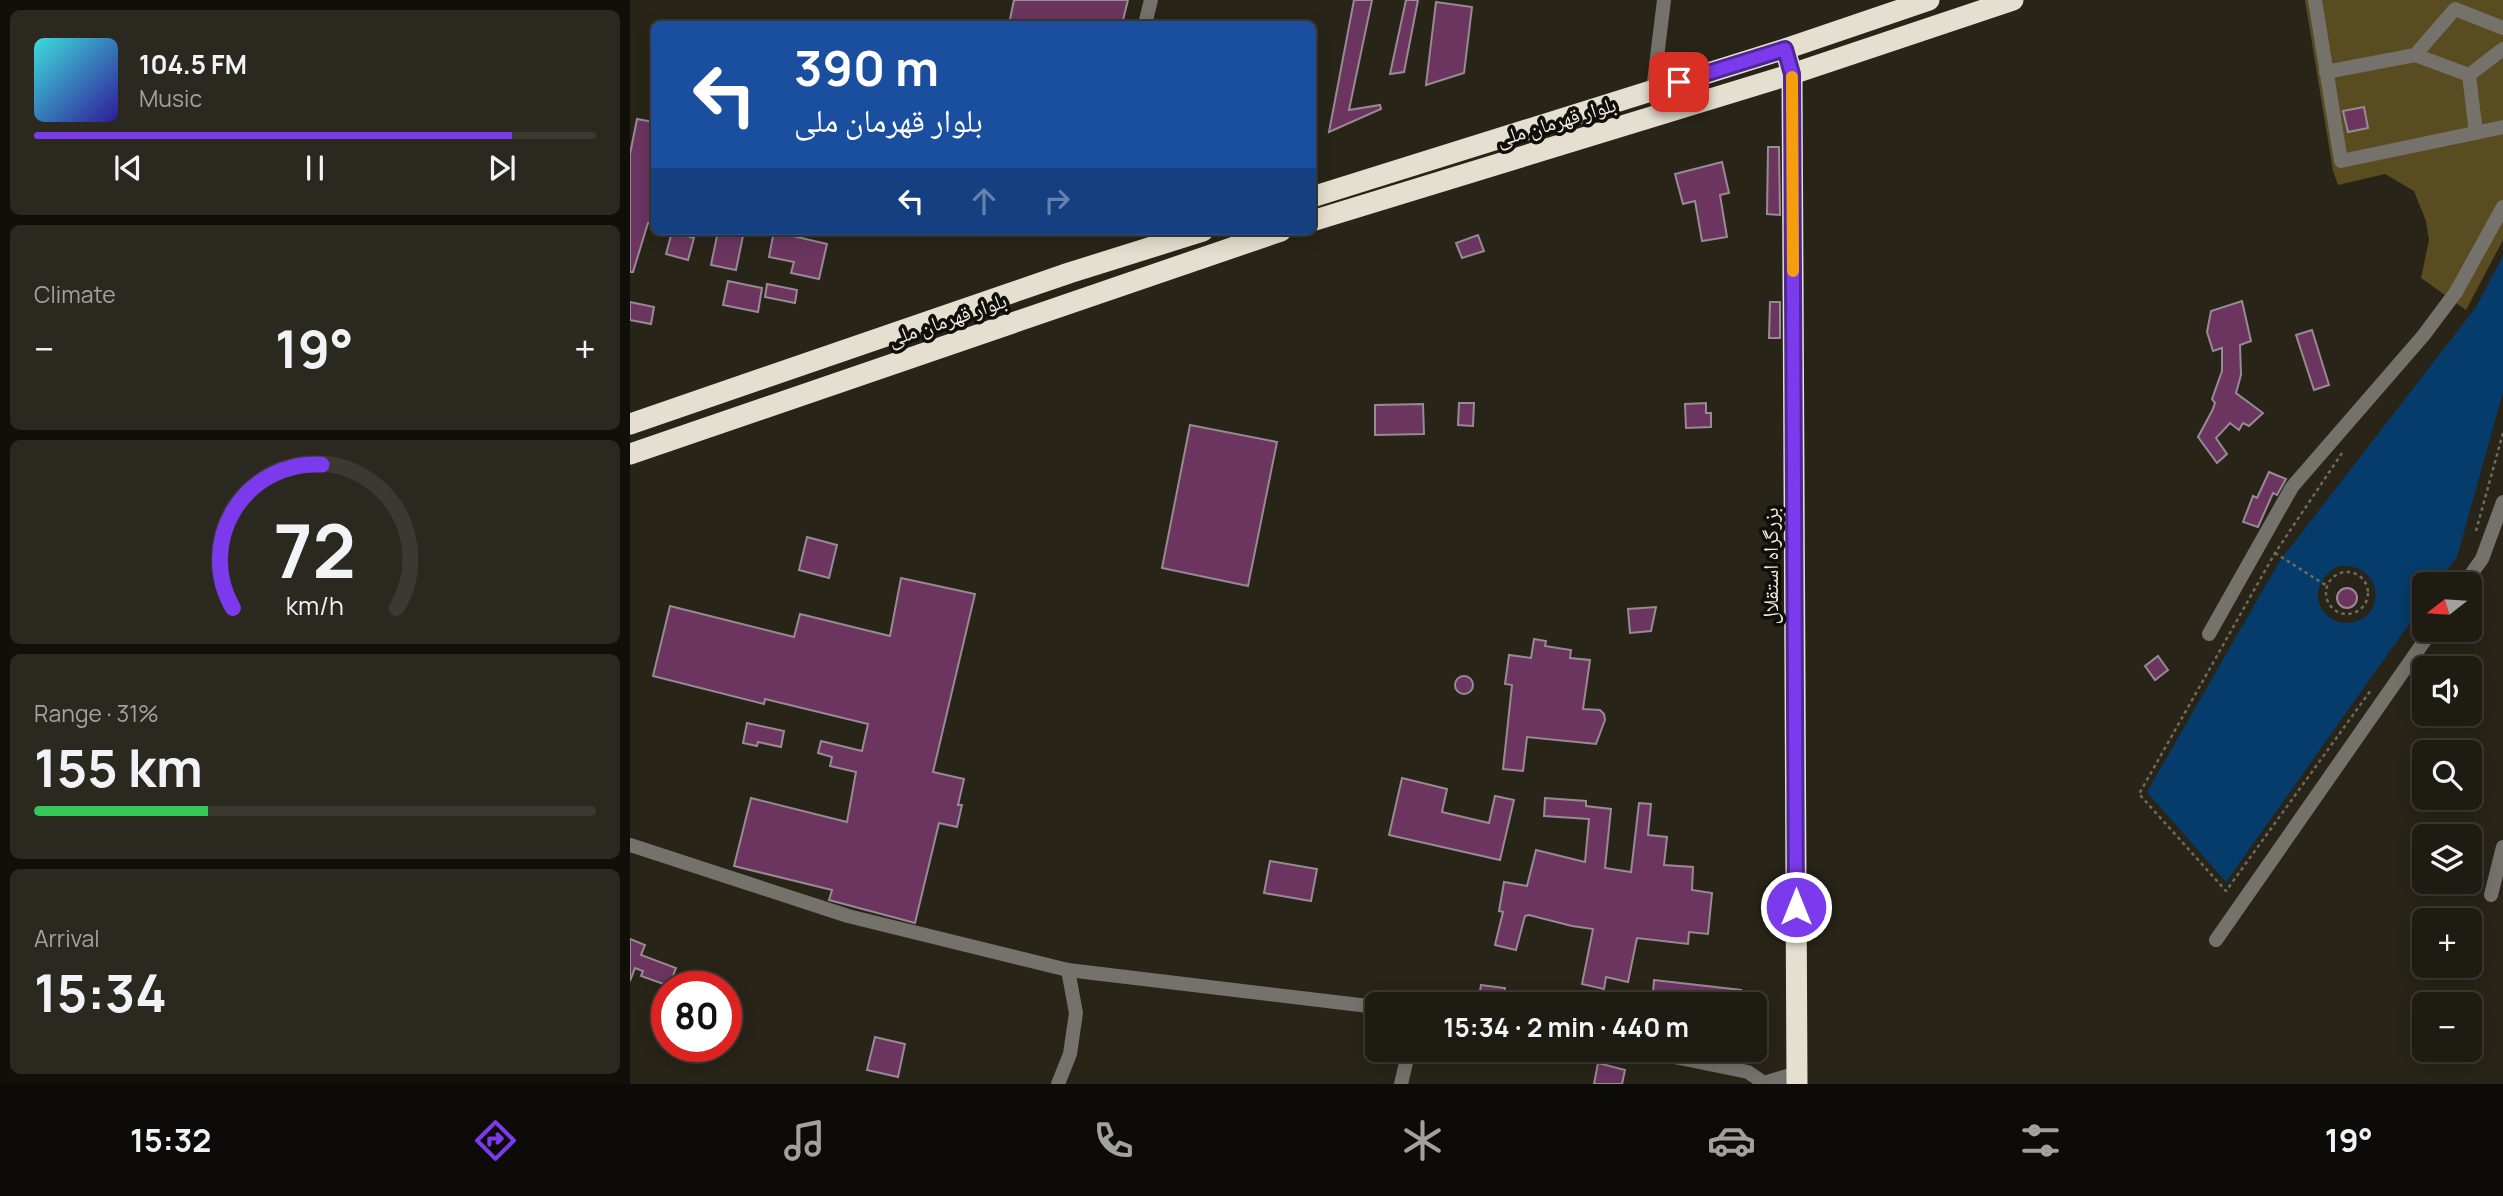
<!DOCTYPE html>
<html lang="en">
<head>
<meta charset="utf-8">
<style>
	:root { --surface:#1e1b12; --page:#2b2820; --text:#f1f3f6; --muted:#a1a19f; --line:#3c3932; --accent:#7c3aed }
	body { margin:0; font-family:Manrope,"Noto Naskh Arabic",sans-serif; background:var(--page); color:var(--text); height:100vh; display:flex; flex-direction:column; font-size:26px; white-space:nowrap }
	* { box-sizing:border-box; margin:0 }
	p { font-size:23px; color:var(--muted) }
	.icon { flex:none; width:38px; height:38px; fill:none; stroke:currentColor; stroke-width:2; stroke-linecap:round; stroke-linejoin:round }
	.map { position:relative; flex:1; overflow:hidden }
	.panel { display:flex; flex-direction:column; gap:10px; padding:10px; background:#100f0a; width:630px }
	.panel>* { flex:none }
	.banner { position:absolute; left:21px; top:21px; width:665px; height:214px; border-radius:10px; box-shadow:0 4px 18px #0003,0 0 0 2px var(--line); background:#1a4fa0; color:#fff; overflow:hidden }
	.needle { width:46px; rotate:253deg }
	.tools { position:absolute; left:1782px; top:572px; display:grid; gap:14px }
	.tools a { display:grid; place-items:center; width:70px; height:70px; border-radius:10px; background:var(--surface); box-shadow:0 4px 18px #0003,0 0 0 2px var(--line); font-size:35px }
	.speed { position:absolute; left:21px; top:971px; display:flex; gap:14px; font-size:35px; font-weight:700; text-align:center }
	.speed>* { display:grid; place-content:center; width:91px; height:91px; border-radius:50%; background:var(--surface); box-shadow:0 4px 18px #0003,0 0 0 2px var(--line); line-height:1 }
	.speed .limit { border:10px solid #d22; background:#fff; color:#111 }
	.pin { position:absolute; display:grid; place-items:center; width:60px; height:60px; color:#fff; margin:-30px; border-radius:14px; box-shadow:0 4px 10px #0006 }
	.me { position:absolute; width:77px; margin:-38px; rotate:0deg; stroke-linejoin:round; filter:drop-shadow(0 0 5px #0008) }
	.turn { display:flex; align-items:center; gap:24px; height:147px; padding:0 28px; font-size:32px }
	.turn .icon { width:91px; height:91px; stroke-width:2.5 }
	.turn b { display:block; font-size:49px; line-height:60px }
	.lanes { display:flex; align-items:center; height:66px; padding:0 28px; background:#0003; justify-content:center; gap:35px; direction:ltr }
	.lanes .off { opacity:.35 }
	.big { font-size:52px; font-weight:700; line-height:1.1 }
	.panel .tile { flex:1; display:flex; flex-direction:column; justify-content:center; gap:10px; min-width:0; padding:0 24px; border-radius:10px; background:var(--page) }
	.panel .dial { align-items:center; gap:0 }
	.dial svg { height:182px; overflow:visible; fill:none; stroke:var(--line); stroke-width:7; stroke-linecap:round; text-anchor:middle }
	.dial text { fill:var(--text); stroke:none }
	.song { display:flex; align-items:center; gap:21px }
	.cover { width:84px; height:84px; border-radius:10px; background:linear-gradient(135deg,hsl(180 70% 55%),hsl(250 70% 35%)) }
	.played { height:7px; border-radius:4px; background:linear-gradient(90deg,var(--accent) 85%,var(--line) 85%) }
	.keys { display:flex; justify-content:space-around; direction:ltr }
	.heat { display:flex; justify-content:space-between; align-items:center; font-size:38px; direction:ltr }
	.charge { height:10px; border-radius:5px; background:linear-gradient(90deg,#34c759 31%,var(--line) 0) }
	.trip { position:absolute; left:735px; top:992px; width:402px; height:70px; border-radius:10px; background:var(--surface); box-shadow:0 4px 18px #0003,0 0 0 2px var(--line); font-weight:700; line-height:70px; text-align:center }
	.menu { display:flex; height:112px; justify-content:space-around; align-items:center; background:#0c0b07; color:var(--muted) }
	.menu .icon { width:49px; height:49px }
	.menu .on { color:var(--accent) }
	.menu b { font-size:32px; color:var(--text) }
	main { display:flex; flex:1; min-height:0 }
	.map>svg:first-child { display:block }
</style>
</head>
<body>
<main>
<section class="panel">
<div class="tile">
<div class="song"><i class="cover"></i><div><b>104.5 FM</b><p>Music</p></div></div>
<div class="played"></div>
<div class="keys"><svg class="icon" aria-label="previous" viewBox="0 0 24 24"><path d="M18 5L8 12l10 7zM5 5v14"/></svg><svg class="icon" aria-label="pause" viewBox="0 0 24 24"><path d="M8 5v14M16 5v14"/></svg><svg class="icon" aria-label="next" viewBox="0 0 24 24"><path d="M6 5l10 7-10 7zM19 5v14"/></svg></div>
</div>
<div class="tile"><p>Climate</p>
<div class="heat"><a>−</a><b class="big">19°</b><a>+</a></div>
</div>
<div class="tile dial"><svg viewBox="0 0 100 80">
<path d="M14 69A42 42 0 1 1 86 69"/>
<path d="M14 69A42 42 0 0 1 53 6" stroke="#7c3aed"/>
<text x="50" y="56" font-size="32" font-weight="700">72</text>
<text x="50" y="72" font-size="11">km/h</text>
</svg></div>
<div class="tile"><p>Range · 31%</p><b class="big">155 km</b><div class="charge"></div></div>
<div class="tile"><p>Arrival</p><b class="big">15:34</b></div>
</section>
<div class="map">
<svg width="1873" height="1084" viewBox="0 0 1873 1084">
	<rect width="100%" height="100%" fill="#282418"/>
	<polygon fill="#594c21" points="1675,0 1873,0 1873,240 1836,310 1791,278 1799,240 1796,221 1784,191 1755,174 1708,185 1703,171"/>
	<path fill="#053c6b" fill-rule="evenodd" d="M1873 256V392L1827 557 1807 584H1794V603L1596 882 1517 792 1649 562 1846 307ZM1709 566C1756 562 1757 623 1716 623 1707 623 1699 618 1693 611 1681 593 1692 574 1709 566Z"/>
	<g fill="#6b3560" stroke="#988a94" stroke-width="2">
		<polygon points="384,0 498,0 492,24 379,24"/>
		<polygon points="724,0 742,0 719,110 750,105 751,109 699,132"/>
		<polygon points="776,0 788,0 774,72 760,74"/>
		<polygon points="806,2 842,7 834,73 796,85"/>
		<polygon points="1734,107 1738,128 1718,132 1713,111"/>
		<polygon points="7,119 24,122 24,224 18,223 3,272 0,272 0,154"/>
		<polygon points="1138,147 1149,147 1150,215 1137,214"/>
		<polygon points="1092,162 1099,193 1090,195 1097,237 1072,241 1065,201 1053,204 1045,174"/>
		<polygon points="88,231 114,231 106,270 81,265"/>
		<polygon points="144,231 164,231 163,236 197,244 189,279 161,273 164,262 139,257"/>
		<polygon points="42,232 64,238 58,260 36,254"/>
		<polygon points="848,235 854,251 832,258 826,243"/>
		<polygon points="98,281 132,288 128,312 93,305"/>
		<polygon points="137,284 167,290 165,303 135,297"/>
		<polygon points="1612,301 1621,341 1610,345 1611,375 1606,393 1633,413 1619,426 1613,423 1609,430 1600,423 1586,438 1597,454 1587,463 1568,437 1582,411 1585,403 1582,399 1592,371 1592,348 1583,351 1577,332 1581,311"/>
		<polygon points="0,302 24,307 21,324 0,320"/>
		<polygon points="1140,302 1150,302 1150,338 1139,338"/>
		<polygon points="1682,330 1699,385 1684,390 1666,335"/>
		<polygon points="829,403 844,403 843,426 828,425"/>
		<polygon points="1076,403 1076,413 1081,413 1081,427 1056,428 1055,404"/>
		<polygon points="793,404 794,434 745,435 745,405"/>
		<polygon points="560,425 647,442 618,586 532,568"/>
		<polygon points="1639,472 1656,479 1647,495 1643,493 1628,527 1613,522 1623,496 1627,498"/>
		<polygon points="177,537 207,545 199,578 169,570"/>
		<polygon points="271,578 345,594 303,772 334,779 328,805 332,805 327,827 309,823 285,923 199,900 202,890 104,866 121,798 217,822 226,772 200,766 202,757 188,753 191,741 232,751 238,724 135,699 134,704 23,676 40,606 164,637 170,614 260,636"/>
		<circle cx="1717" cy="598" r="10"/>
		<polygon points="1026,607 1021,631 1000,633 998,609"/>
		<polygon points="904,639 916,641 915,646 941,650 940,658 960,660 953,709 970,710 974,714 975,720 966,744 897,737 893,771 873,769 882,685 875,684 879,655 901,658"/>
		<polygon points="1528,656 1538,670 1525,680 1515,666"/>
		<circle cx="834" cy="685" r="9"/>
		<polygon points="117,723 154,731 151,747 128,742 127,746 113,743"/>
		<polygon points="772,778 817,789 812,812 859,823 865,796 884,800 870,860 759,835"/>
		<polygon points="915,798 956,801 956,806 981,809 975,868 1001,872 1009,803 1021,804 1018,835 1037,837 1034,865 1063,867 1062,890 1082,893 1078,934 1059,932 1058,944 1007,938 998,982 976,977 974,989 952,984 963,929 942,926 899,915 895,916 886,950 865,945 873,912 869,911 874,882 897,886 906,850 955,862 959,819 914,816"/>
		<polygon points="640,861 687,869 681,901 634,893"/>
		<polygon points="0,939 15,945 11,955 46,968 39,986 11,976 13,971 5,968 0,981"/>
		<polygon points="1024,980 1111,990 1110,1004 1071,1000 1070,1004 1022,1004"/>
		<polygon points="851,985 875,988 873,1004 848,1004"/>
		<polygon points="245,1037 275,1044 268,1077 237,1070"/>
		<polygon points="968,1063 995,1070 992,1084 964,1084"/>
	</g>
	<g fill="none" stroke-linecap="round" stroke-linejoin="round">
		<g stroke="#6f6b60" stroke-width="2.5" stroke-dasharray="3.5 3.5" stroke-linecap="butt">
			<polyline points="1712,453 1645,553 1509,794 1596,891 1741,690"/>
			<polyline points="1846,531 1873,433"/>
			<polyline points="1645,553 1697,586"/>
			<circle cx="1717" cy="593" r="21"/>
		</g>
		<g stroke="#74726b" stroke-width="14">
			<polyline points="1685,0 1711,161 1873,127"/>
			<polyline points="515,24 521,0"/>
			<polyline points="1785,55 1825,9 1873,28"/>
			<polyline points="1696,72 1785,55 1839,75 1873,49"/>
			<polyline points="1839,75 1846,133"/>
			<polyline points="1023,90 1034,0"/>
			<polyline points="1834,584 1852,559 1873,502"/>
			<polyline points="1579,634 1662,487 1793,336 1826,292 1873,207"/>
			<polyline points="0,845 218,916 438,970 747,1007"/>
			<polyline points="1861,895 1873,847"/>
			<polyline points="1586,940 1802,630"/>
			<polyline points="1010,1050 1118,1072 1134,1083 1167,1073"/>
			<polyline points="428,1084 440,1054 446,1013 438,970"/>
			<polyline points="771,1084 779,1050"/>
		</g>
		<g stroke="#e5dfcf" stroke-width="21">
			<polyline points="1155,49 1162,74 1167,1084"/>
			<polyline points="682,197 1155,49 1299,0"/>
			<polyline points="682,221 1162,74 1383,0"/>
			<polyline points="0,424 439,273 573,231"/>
			<polyline points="0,454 651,231"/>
		</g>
	</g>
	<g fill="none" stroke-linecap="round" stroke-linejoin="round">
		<defs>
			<polyline id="route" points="1049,82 1155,49 1162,74 1166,907"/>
		</defs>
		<use href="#route" stroke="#51269a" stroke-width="18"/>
		<use href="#route" stroke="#7c3aed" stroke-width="12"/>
		<polyline stroke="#f59e0b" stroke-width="12" points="1162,77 1163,271"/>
	</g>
	<g text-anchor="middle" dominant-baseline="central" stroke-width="7" stroke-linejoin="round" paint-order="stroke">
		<g font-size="21" fill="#edebe2" stroke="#0f0e08">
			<text transform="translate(926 121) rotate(-17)">بلوار قهرمان ملی</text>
			<text transform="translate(317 319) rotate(-19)">بلوار قهرمان ملی</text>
			<text transform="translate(1140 566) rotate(-90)">بزرگراه استقلال</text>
		</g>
	</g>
</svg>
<div class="tools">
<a><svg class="needle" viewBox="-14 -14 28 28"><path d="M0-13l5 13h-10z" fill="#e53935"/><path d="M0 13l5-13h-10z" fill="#a1a19f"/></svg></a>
<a><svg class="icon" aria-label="sound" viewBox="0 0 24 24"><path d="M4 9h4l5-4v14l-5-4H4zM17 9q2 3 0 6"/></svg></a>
<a><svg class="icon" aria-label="search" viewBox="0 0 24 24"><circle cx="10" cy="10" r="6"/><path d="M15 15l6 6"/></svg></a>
<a><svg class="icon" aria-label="layers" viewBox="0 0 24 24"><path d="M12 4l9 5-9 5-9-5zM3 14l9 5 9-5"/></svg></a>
<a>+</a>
<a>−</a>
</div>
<div class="speed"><div class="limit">80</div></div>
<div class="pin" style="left:1049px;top:82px;background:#d93025"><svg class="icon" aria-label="arrive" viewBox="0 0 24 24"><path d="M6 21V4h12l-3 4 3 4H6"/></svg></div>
<svg class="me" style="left:1166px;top:907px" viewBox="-20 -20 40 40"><circle r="17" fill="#7c3aed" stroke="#fff" stroke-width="3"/><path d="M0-11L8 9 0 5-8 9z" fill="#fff"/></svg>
<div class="trip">15:34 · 2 min · 440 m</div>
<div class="banner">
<div class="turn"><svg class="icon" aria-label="left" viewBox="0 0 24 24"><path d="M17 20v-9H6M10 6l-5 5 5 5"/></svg><div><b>390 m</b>بلوار قهرمان ملی</div></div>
<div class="lanes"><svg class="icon" aria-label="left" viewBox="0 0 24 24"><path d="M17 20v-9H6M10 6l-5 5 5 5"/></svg><svg class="icon off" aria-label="ahead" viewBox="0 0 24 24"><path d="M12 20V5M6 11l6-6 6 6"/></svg><svg class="icon off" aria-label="right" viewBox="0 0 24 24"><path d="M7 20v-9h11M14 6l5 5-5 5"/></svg></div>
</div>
</div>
</main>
<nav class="menu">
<b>15:32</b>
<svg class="icon on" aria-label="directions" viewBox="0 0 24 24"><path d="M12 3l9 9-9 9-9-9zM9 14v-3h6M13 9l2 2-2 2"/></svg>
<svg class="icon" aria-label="music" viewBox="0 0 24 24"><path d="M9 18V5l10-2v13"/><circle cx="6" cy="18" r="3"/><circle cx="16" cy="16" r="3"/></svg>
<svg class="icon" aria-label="phone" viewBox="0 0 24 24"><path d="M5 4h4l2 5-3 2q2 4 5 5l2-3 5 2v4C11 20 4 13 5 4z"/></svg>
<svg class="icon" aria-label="climate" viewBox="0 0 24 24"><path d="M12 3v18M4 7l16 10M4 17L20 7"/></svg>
<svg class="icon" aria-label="car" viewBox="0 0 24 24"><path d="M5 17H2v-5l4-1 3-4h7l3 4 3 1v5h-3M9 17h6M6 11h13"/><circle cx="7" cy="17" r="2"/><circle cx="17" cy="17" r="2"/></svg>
<svg class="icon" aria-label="filters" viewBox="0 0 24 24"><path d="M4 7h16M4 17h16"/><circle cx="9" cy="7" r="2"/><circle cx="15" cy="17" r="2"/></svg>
<b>19°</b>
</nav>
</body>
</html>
